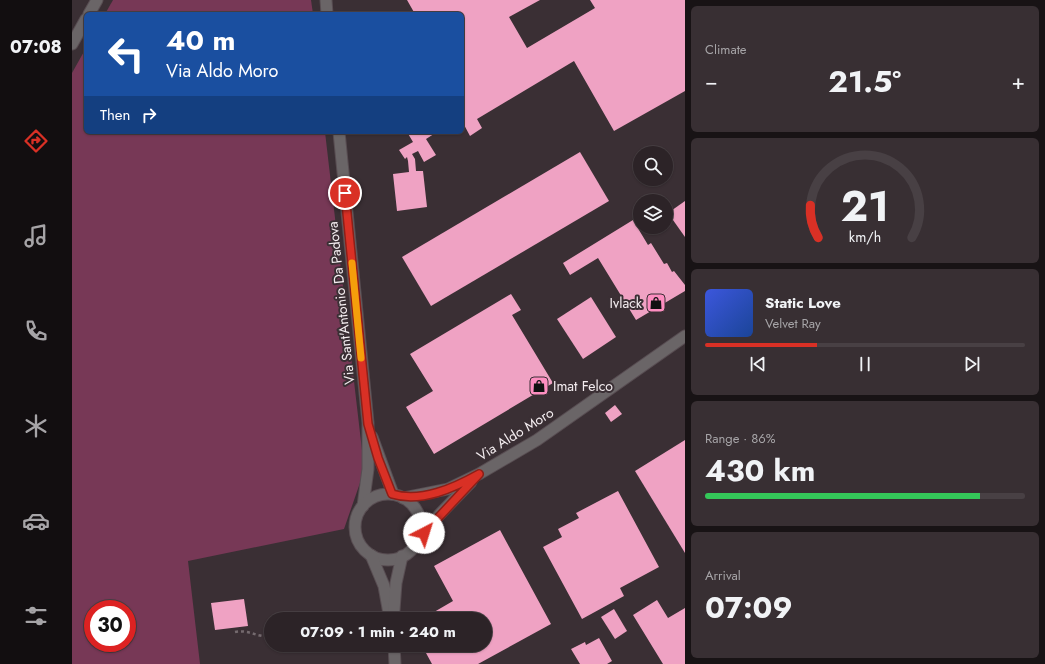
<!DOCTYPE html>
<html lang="en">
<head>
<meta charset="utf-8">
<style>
	:root { --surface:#2c2327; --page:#382f33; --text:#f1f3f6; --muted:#a6a4a7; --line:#484044; --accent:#d93025 }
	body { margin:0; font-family:Jost,sans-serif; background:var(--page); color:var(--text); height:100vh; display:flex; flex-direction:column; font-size:15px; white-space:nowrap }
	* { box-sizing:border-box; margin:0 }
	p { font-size:13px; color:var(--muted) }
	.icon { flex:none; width:22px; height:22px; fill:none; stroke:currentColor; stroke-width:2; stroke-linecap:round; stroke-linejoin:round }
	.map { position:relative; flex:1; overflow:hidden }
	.details { display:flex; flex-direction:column; gap:6px; padding:6px; background:#181315; width:360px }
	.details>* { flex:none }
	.hud { position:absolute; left:12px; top:12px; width:380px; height:122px; border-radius:6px; box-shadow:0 1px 3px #0004,0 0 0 1px var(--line); background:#1a4fa0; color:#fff; overflow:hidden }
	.fabs { position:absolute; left:561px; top:146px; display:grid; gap:8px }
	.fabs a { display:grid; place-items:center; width:40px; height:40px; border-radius:50%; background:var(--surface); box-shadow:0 1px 3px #0004,0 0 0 1px var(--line); font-size:20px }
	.speed { position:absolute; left:12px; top:600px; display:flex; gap:8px; font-size:20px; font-weight:700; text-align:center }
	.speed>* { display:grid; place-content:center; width:52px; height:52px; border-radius:50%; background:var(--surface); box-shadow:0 1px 3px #0004,0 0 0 1px var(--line); line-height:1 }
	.speed .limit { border:6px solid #d22; background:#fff; color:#111 }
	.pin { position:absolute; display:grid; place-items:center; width:34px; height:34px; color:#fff; margin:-17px; border:2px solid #fff; border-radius:50%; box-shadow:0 1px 4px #0007 }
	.me { position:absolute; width:44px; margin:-22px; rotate:40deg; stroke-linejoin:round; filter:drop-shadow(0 0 3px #0008) }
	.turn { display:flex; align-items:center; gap:14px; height:84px; padding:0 16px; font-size:18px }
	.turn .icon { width:52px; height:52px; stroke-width:2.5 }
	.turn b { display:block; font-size:28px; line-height:34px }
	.then { display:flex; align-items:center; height:38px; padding:0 16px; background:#0003; gap:8px; font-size:15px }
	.big { font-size:30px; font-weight:700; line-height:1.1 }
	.details .widget { flex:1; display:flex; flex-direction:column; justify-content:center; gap:6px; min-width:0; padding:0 14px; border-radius:6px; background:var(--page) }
	.details .dial { align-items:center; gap:0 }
	.dial svg { height:104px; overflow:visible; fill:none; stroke:var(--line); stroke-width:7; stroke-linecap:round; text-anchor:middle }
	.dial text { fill:var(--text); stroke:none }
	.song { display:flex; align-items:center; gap:12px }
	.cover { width:48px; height:48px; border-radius:6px; background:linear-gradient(135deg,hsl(230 70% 55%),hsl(220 70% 35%)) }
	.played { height:4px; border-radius:2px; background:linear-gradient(90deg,var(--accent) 35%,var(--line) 35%) }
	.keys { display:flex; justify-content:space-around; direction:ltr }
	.heat { display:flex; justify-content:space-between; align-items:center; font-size:22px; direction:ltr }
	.charge { height:6px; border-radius:3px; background:linear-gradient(90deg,#34c759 86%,var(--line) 0) }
	.trip { position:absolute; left:192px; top:612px; width:228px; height:40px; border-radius:20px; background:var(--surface); box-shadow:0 1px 3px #0004,0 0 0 1px var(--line); font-weight:700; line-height:40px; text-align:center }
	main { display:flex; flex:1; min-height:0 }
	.tabs { display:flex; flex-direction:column; width:72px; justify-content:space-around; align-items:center; background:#120e10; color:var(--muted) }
	.tabs .icon { width:28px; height:28px }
	.tabs .on { color:var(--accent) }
	.tabs b { font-size:18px; color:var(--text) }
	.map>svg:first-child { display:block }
</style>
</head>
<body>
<main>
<nav class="tabs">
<b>07:08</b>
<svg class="icon on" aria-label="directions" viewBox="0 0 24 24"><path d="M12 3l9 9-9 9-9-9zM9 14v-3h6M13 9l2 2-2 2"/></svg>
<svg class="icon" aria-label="music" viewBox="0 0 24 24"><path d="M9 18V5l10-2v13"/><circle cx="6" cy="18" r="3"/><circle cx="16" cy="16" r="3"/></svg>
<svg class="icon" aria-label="phone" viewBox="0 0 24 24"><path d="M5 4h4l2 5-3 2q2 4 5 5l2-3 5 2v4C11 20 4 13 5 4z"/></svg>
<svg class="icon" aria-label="climate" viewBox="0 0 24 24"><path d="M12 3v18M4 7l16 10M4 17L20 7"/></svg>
<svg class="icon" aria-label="car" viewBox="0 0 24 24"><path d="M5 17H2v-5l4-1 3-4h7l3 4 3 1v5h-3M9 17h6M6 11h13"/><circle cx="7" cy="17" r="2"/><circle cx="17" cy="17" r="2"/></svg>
<svg class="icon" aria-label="filters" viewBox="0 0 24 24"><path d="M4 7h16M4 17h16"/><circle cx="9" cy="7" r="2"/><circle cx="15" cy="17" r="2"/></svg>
</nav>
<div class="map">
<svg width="613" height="664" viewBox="0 0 613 664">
	<rect width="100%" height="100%" fill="#3a2f34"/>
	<g fill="#773856" fill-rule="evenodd">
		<polygon points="41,0 239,0 241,14 33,14"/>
		<path d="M14 48V132H253L290 450 291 471 289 480 272 529 116 561 128 664H0V73ZM21 609H55V643H21Z"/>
	</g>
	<g fill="#efa2c3">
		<polygon points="335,0 468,0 437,17 455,48 523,8 518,0 613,0 613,91 542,131 502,61 405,119 410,128 398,136 390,121 390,14 343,14"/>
		<polygon points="335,132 365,132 354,139 364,155 352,162 346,151 340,154 343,159 344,171 351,171 355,207 325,211 321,174 337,172 336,161 335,157 333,159 327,150 341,142"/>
		<polygon points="508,152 537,201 359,306 330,257"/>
		<polygon points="613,201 613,237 596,213"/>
		<polygon points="561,220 576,245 579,243 592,264 595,263 600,272 602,271 613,285 613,291 564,320 526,258 498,275 491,263"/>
		<polygon points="439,294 449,310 440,315 481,383 362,454 334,407 361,391 338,354"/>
		<polygon points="519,297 544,337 511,359 485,319"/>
		<polygon points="543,405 550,414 539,422 533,413"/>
		<polygon points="613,440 613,553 563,471"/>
		<polygon points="546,491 587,567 548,588 552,596 510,619 471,547 490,537 486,529 507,518 504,513"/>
		<polygon points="428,530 479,624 406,664 360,664 354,653 353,645 413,645 413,619 350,619 381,601 362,566"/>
		<polygon points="172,599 176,626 143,630 139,603"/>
		<polygon points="585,600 596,618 613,608 613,664 591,664 561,615"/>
		<polygon points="542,609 555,631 543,639 529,617"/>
		<polygon points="527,638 540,661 535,664 508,664 499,649 513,642 514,645"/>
		<polygon points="232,645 244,645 245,646 233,647"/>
		<polygon points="286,645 315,645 315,648 287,652"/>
	</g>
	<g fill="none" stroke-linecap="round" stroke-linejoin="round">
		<defs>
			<g id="minor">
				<polyline points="254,0 255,14"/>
				<polyline points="267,132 296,423 296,469 291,506"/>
				<polyline points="300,437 321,494"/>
				<circle cx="316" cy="527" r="33"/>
				<polyline points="331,498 376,489 407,474 465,440 613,336"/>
				<polyline points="347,538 368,514 399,482"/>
				<polyline points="299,555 312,586 318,619"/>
				<polyline points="322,610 324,583 330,556"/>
				<polyline points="322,645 323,664"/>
			</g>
			<g id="tertiary">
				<polyline points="17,14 25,0"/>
				<polyline points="0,44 14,19"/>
			</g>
		</defs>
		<use href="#minor" stroke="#584d52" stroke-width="13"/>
		<use href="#tertiary" stroke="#584d52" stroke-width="13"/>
		<path stroke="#746a6e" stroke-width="2.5" stroke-dasharray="3 3" stroke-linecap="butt" d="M163 632C177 629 185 638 199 636"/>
		<use href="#minor" stroke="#6a6567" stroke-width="11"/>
		<use href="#tertiary" stroke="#6a6567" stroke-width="11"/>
	</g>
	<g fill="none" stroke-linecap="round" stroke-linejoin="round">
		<defs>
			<path id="route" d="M273 193 296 424 306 458 320 494C349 503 382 488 407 474L352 533"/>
		</defs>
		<use href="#route" stroke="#8d1f18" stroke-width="10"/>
		<use href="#route" stroke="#d93025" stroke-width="7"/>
		<polyline stroke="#f59e0b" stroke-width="7" points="280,263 289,358"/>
	</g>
	<defs>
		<symbol id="shop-square" viewBox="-11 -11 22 22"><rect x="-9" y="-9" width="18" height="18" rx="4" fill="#fd8ec0" stroke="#3a2f34"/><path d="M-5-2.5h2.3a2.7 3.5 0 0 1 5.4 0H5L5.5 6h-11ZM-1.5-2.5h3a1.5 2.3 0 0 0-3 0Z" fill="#111"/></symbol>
	</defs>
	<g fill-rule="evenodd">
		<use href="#shop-square" x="573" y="292" width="22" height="22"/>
		<use href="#shop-square" x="456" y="375" width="22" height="22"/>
	</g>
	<g text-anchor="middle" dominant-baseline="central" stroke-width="4" stroke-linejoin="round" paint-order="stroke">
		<g font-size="14" fill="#f4edf0" stroke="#3a2f34">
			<text transform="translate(269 303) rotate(-96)">Via Sant'Antonio Da Padova</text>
			<text transform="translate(443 434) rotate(-32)">Via Aldo Moro</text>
		</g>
		<g font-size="14" fill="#f4edf0" stroke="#3a2f34" text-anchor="end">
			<text x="570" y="303">Ivlack</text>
			<text x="481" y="386" text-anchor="start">Imat Felco</text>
		</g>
	</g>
</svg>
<div class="fabs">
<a><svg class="icon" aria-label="search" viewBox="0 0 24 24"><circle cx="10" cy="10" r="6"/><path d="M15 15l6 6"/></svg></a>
<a><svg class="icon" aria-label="layers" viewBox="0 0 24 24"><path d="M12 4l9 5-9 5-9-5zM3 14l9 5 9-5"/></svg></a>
</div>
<div class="speed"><div class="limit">30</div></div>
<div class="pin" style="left:273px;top:193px;background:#d93025"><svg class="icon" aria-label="arrive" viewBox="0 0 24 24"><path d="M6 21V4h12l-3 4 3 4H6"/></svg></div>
<svg class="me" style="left:352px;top:533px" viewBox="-20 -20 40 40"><circle r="19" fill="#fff"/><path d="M0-13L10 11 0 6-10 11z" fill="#d93025"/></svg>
<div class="trip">07:09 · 1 min · 240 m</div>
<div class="hud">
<div class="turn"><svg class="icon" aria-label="left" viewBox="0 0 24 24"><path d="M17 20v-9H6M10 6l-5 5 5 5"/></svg><div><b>40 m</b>Via Aldo Moro</div></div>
<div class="then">Then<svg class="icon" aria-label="right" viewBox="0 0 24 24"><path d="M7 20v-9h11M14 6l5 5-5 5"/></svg></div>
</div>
</div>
<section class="details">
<div class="widget"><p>Climate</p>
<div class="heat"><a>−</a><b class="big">21.5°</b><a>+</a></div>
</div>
<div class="widget dial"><svg viewBox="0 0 100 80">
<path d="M14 69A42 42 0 1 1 86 69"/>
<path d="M14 69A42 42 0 0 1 8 44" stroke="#d93025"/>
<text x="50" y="56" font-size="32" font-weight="700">21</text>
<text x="50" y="72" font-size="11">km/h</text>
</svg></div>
<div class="widget">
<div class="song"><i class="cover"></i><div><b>Static Love</b><p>Velvet Ray</p></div></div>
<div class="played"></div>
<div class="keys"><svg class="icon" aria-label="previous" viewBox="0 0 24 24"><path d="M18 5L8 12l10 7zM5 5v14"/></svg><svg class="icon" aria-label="pause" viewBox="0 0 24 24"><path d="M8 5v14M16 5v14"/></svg><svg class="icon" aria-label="next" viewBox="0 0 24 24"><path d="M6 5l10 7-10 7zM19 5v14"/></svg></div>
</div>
<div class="widget"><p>Range · 86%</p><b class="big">430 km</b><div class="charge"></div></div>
<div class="widget"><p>Arrival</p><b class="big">07:09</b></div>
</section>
</main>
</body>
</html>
